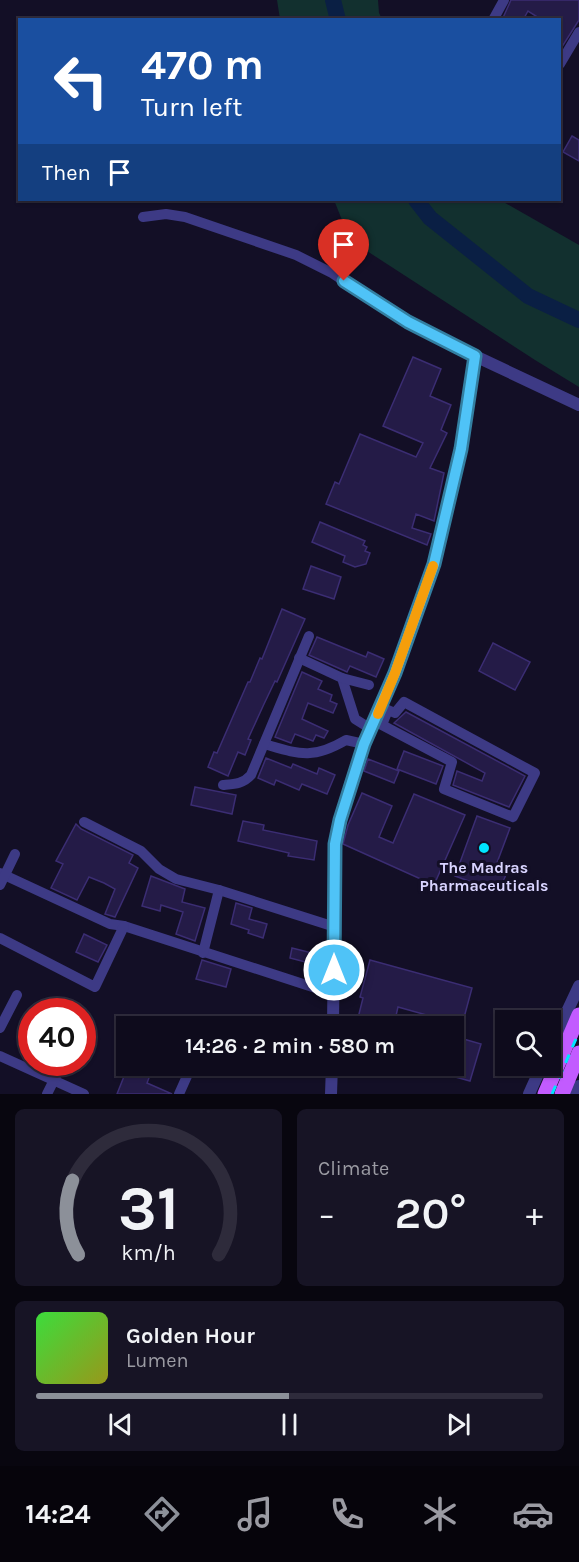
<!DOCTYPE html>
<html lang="en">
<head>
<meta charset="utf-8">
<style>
	:root { --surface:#0e0b1c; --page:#171425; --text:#f1f3f6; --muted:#9b9ba3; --line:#2e2b3b; --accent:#8c9099 }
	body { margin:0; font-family:Karla,sans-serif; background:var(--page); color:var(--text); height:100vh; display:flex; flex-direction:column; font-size:22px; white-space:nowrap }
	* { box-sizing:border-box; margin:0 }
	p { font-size:20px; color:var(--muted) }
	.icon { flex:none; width:33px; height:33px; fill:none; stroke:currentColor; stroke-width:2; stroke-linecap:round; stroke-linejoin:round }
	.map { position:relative; height:1094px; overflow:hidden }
	.sheet { display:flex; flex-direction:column; gap:15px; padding:15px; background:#08060f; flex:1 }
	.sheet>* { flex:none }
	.hud { position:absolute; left:18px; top:18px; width:543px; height:183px; border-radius:0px; box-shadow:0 2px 4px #0004,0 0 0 2px var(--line); background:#1a4fa0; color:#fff; overflow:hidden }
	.fabs { position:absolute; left:495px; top:1010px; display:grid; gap:12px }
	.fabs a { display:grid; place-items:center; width:66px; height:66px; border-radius:0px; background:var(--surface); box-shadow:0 2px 4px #0004,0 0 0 2px var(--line); font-size:30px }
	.speed { position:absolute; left:18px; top:998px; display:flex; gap:12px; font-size:30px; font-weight:700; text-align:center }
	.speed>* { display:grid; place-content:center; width:78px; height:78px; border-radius:50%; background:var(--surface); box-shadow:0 2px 4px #0004,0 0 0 2px var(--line); line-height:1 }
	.speed .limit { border:9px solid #d22; background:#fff; color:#111 }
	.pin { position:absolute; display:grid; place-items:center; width:51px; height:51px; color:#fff; margin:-62px -26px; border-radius:50% 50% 50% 0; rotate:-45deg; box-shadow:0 0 6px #0007 }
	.pin .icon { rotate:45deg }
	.me { position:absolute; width:66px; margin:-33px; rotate:0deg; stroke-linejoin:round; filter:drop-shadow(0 0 4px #0008) }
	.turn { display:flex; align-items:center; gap:21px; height:126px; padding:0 24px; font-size:27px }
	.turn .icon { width:78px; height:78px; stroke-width:2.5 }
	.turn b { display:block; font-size:42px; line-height:51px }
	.then { display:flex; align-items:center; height:57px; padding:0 24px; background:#0003; gap:12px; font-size:22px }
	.big { font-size:45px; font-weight:600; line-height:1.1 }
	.sheet .widget { flex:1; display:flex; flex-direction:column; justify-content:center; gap:9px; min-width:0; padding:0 21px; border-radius:9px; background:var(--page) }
	.sheet .dial { align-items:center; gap:0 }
	.dial svg { height:156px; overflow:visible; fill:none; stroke:var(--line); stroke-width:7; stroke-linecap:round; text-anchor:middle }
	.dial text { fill:var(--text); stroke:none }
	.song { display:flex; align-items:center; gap:18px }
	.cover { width:72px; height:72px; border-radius:9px; background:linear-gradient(135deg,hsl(120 70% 55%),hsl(60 70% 35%)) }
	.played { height:6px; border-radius:3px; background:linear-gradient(90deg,var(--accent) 50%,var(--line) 50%) }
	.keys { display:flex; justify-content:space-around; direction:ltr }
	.heat { display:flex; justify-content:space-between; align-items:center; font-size:33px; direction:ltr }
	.sheet .tiles { flex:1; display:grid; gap:15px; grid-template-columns:1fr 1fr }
	.widget:last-child { grid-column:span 2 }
	.trip { position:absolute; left:116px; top:1016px; width:348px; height:60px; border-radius:0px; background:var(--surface); box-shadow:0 2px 4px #0004,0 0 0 2px var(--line); font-weight:600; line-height:60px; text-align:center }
	.dock { display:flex; height:96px; justify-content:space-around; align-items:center; background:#06040b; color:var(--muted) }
	.dock .icon { width:42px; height:42px }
	.dock .current { color:var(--accent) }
	.dock b { font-size:27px; color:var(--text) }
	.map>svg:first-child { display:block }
</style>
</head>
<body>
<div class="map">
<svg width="579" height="1094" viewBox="0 0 579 1094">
	<rect width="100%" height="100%" fill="#130f26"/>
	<g fill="#12302f">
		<polygon points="277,0 378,0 379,13 382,19 280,19"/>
		<polygon points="334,200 500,200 579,245 579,387 535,360 350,240"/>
	</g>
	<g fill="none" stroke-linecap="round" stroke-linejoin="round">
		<g stroke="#0a1f44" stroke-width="16">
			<polyline points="333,0 338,20"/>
			<polyline points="416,200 430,218 528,296 579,320"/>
		</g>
	</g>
	<g fill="#241b47" stroke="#3b2d73" stroke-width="1.5">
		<polygon points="511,0 579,0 579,20 560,50 560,20 542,20 528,11 523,20 502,20"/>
		<polygon points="572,136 579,140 579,161 563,152"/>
		<polygon points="413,357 441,369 430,396 451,405 441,430 447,433 430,468 444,473 434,521 416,514 412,528 431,534 427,545 326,504 335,482 339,484 360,434 416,457 423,443 383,426"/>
		<polygon points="320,522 365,541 363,545 367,547 365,551 370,553 366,564 355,567 343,562 345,556 312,542"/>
		<polygon points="311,566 341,577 334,599 303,589"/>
		<polygon points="282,609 305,619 277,682 275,681 264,704 248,739 251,740 245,755 238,752 228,776 208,767 214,752 217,753 248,682 250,682 260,658 262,659"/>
		<polygon points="317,637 366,657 368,652 384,659 376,677 350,666 347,672 345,671 309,655"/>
		<polygon points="493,643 530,662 515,690 479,671"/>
		<polygon points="302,672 322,681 318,689 332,695 330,701 337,704 333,713 308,703 302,719 328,731 324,738 316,735 313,741 295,734 291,743 275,737"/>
		<polygon points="406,712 525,776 509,807 453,785 457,771 482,781 485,773 394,723"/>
		<polygon points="404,751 443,766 436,784 397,769"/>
		<polygon points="266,758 291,768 293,764 317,774 319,768 335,775 327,794 302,784 299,790 276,780 274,785 258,778"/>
		<polygon points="368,759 399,771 394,783 364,771"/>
		<polygon points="195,787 236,795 232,814 191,805"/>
		<polygon points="362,793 392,806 379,837 393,843 414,794 465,815 434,885 343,844 348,825"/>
		<polygon points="477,816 510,828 495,868 507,872 499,892 455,876"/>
		<polygon points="243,821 264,825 263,830 317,841 314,860 288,856 289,853 238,841"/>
		<polygon points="76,824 81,829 133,855 129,863 138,868 115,917 105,914 115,889 104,883 89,877 77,900 51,888 63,864 56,861"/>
		<polygon points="151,876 185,889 182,902 205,908 195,941 176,934 183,912 161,905 160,911 142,906"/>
		<polygon points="236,903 252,908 249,919 267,924 263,938 248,933 249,930 231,924"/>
		<polygon points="84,934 107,945 98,962 76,952"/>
		<polygon points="292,948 320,955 317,965 290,958"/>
		<polygon points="202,960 231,969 226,987 196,979"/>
		<polygon points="370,960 472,988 462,1025 398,1007 395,1020 407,1024 407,1026 356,1026 363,998 360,997"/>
		<polygon points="453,1036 481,1044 470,1081 419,1067 419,1065 453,1065"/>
		<polygon points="132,1065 154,1065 147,1083 172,1094 117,1094 125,1074 128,1075"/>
	</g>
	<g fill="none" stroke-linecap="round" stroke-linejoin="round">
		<g stroke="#3d3a85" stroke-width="10">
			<polyline points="493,20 504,0"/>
			<polyline points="560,64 579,32"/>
			<polyline points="143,217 166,214 185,217 296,255 332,273 408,323 475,356"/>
			<polyline points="299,658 342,678 355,719 371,729"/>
			<polyline points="342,678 369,685"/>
			<polygon points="404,702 535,773 513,817 444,789 452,762 382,725 388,710 395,713"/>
			<path d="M264 744C299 754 312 760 346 740L364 744"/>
			<path d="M223 785C234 784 243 784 251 775L309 636"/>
			<polyline points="84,822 141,851 159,869 176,879 219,890 335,927"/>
			<polyline points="0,873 110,924 124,926 334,994"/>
			<polyline points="0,885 15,854"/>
			<polyline points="0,938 95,987 124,926"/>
			<polyline points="203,953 219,890"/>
			<polyline points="0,1028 17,995"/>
			<polyline points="0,1056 84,1094"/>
			<polyline points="47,1094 63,1062"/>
			<polyline points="179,1094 192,1065"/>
		</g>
		<g stroke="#3d3a85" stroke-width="12">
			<polyline points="333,1026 335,844 350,785 364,744 395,673 434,564 461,449 475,356 579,405"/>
			<polyline points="550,1048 579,986"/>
			<polyline points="331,1094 332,1065"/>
			<polyline points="529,1094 542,1065"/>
			<polyline points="575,1094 579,1086"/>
		</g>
		<g stroke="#c25bff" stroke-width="15">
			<polyline points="545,1094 579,1015"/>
			<polyline points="562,1094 579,1053"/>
		</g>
		<polyline stroke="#00e5ff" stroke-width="3" stroke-dasharray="9 8" stroke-linecap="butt" points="552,1094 579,1032"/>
	</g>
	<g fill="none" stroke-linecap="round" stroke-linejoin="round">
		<defs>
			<polyline id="route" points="334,970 335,844 340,820 364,744 395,673 434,564 461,449 475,356 408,322 344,281"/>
		</defs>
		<use href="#route" stroke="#337fa1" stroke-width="15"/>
		<use href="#route" stroke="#4fc3f7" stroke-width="10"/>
		<polyline stroke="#f59e0b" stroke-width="10" points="378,714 395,673 433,566"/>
	</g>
	<circle fill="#00e5ff" stroke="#130f26" stroke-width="2" cx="484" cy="848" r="6"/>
	<g text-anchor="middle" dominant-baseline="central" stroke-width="6" stroke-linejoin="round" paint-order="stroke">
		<g font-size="16" font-weight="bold" fill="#d9d4ff" stroke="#130f26">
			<text x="484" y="867">The Madras<tspan x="484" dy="18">Pharmaceuticals</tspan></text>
		</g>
	</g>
</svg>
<div class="fabs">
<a><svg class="icon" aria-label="search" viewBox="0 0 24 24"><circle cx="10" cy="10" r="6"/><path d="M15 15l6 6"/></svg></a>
</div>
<div class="speed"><div class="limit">40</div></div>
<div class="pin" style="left:344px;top:281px;background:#d93025"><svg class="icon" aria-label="arrive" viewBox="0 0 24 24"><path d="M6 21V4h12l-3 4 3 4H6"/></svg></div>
<svg class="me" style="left:334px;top:970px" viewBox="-20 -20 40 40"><circle r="17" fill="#4fc3f7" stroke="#fff" stroke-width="3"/><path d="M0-11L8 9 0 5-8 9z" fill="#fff"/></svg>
<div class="trip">14:26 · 2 min · 580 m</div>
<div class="hud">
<div class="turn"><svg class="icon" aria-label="left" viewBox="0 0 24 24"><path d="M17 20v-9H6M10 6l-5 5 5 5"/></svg><div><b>470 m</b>Turn left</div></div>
<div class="then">Then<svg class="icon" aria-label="arrive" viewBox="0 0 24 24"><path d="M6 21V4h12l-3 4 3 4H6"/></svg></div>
</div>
</div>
<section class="sheet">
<div class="tiles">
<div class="widget dial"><svg viewBox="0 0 100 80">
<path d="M14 69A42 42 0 1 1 86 69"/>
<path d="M14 69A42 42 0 0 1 11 31" stroke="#8c9099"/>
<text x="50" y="56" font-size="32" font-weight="700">31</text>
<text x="50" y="72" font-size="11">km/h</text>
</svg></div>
<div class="widget"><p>Climate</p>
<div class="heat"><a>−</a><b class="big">20°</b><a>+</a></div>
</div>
<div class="widget">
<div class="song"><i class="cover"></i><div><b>Golden Hour</b><p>Lumen</p></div></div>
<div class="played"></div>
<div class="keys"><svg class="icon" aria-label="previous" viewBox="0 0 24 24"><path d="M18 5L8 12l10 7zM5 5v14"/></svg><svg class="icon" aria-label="pause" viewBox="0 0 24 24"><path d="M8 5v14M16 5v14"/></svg><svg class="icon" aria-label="next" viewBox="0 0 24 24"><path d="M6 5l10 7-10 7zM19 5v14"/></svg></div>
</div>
</div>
</section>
<nav class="dock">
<b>14:24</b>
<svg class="icon current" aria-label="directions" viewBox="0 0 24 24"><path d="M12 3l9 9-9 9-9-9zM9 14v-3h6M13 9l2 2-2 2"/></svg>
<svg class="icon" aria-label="music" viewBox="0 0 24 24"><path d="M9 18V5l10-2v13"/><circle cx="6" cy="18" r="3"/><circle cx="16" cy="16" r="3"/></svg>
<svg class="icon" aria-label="phone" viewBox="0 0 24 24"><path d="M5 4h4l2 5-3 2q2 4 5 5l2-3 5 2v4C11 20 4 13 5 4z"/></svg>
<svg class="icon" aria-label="climate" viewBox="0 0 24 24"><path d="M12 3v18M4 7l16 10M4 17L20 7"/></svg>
<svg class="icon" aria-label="car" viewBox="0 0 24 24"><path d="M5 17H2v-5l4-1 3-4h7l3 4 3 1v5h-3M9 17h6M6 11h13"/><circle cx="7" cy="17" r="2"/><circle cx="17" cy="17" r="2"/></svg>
</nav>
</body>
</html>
